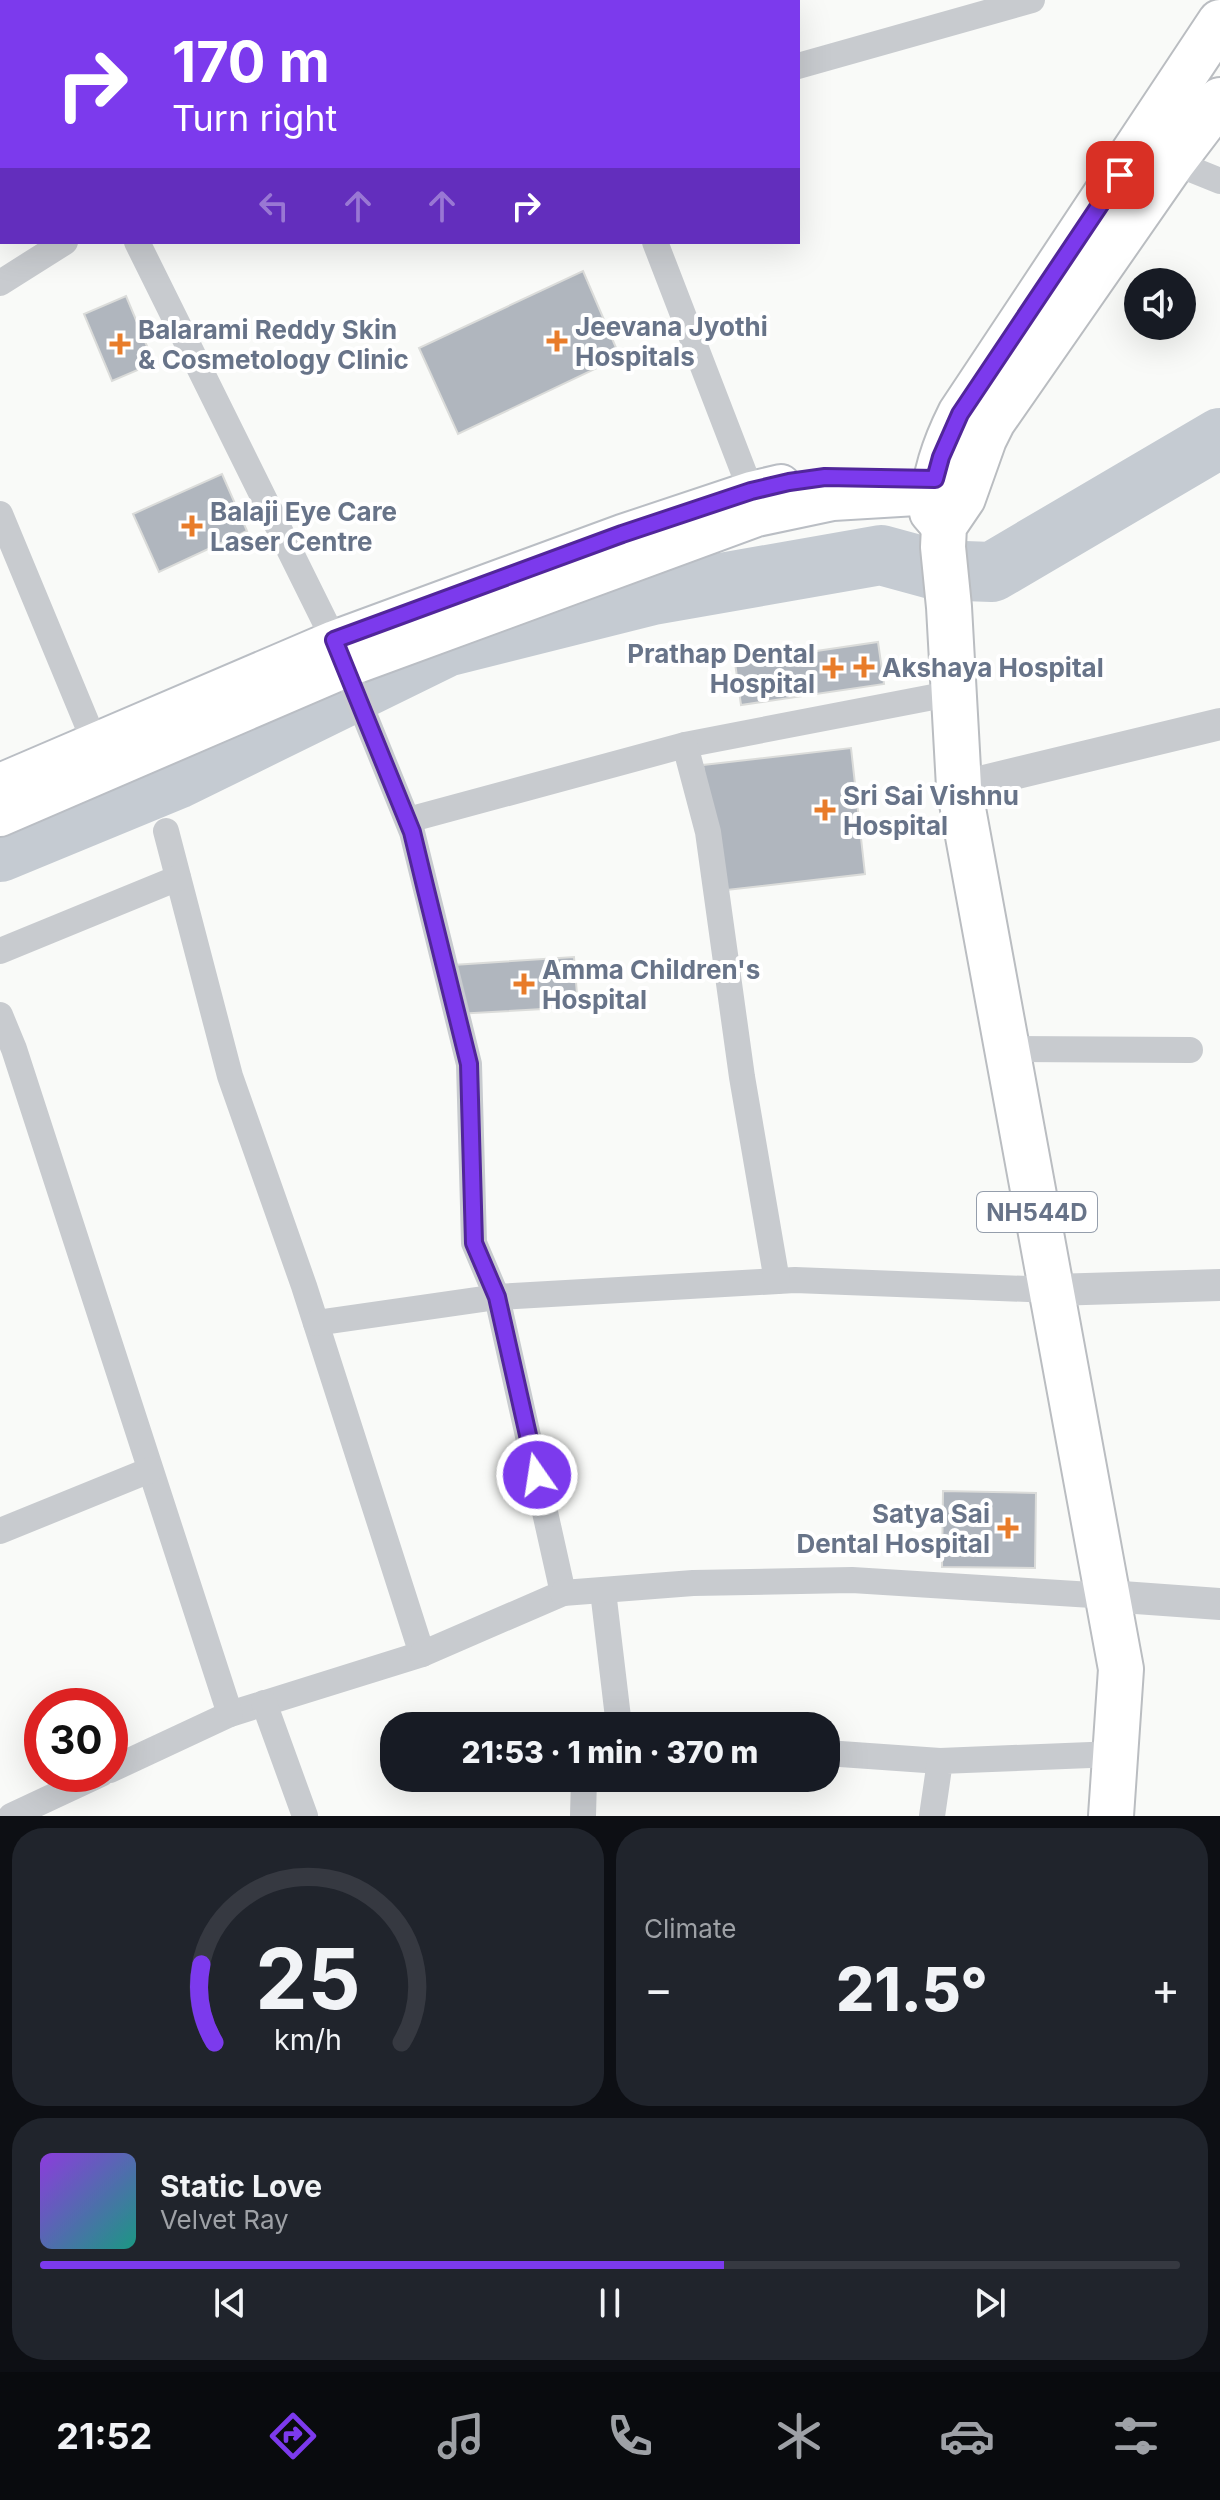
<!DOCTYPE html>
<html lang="en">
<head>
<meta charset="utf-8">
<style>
	:root { --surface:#171b24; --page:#20242c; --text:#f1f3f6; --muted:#9ea1a6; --line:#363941; --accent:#7c3aed }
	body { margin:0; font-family:Inter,sans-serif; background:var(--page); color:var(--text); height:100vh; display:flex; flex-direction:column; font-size:30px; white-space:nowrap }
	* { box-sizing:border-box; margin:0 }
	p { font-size:26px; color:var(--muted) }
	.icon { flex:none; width:44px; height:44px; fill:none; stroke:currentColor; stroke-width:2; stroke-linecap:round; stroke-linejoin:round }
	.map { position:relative; height:1816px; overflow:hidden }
	.panel { display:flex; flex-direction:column; gap:12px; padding:12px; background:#0d0f14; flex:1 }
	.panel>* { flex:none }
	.hud { position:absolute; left:0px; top:0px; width:800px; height:244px; box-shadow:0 8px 32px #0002; background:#7c3aed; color:#fff; overflow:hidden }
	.fabs { position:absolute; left:1124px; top:268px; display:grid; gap:16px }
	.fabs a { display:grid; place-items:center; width:72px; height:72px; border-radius:50%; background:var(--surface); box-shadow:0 8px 32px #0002; font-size:40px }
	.speed { position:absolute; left:24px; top:1688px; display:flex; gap:16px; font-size:40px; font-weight:700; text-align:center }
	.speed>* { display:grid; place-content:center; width:104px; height:104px; border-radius:50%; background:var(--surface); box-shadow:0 8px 32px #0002; line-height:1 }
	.speed .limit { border:12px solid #d22; background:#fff; color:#111 }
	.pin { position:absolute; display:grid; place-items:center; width:68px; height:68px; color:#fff; margin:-34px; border-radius:16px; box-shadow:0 4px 12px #0006 }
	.me { position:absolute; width:88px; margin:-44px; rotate:347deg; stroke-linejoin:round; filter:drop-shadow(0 0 6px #0008) }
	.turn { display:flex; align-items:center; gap:28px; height:168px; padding:0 40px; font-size:36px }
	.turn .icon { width:104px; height:104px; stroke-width:2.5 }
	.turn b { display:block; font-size:56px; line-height:68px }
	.lanes { display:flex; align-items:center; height:76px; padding:0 40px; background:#0003; justify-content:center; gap:40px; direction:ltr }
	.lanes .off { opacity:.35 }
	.big { font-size:60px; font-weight:800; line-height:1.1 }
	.panel .card { flex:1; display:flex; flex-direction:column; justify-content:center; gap:12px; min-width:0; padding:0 28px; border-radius:32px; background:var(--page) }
	.panel .dial { align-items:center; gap:0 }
	.dial svg { height:208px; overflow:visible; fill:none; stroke:var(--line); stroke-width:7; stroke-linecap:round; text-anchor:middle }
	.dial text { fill:var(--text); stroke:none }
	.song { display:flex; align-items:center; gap:24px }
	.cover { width:96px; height:96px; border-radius:12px; background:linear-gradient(135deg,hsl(270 70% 55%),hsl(170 70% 35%)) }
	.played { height:8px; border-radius:4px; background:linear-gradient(90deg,var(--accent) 60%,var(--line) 60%) }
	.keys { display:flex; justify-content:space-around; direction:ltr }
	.heat { display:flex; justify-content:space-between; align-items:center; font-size:44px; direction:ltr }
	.panel .tiles { flex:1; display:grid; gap:12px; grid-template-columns:1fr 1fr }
	.card:last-child { grid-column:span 2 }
	.trip { position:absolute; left:380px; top:1712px; width:460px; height:80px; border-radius:32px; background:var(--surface); box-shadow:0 8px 32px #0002; font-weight:800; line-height:80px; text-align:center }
	.tab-bar { display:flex; height:128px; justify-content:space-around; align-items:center; background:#090b0e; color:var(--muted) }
	.tab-bar .icon { width:56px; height:56px }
	.tab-bar .on { color:var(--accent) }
	.tab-bar b { font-size:36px; color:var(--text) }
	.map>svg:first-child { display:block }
</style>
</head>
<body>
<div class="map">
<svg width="1220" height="1816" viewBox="0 0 1220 1816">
	<rect width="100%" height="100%" fill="#f9faf8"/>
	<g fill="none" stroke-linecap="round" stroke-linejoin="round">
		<polyline stroke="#c5cbd2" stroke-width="60" points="0,852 177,779 446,647 653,595 881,555 936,570 992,572 1220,438"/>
	</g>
	<g fill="#b0b6be" stroke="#dbdcda" stroke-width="2">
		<polygon points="583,271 620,357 458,434 419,348"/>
		<polygon points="126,296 154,363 112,381 84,314"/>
		<polygon points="222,474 247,531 159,572 133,514"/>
		<polygon points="878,642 884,684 741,705 735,663"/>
		<polygon points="851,748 865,874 718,891 703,765"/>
		<polygon points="574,957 578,1007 456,1014 453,965"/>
		<polygon points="943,1491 1036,1493 1035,1568 942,1567"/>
	</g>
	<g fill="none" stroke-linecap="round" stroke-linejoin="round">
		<defs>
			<g id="secondary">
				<polyline points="0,783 334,640 622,534 751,491 781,484"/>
				<polyline points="0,817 346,668 757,517 833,501 933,495 963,498"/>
			</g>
			<g id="trunk">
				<path d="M944 526 932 512C934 476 944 446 960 414L1220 22"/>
				<polyline points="1111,1816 1121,1669 959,787 949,607 943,547 944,526 963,498 984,439 993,421 1173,162 1220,100"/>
			</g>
		</defs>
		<use href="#secondary" stroke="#babec4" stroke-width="42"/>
		<use href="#trunk" stroke="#babdc1" stroke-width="48"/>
		<g stroke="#c8cbcf" stroke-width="26">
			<polyline points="112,0 112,2"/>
			<polyline points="579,0 579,2"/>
			<polyline points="798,66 1032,0"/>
			<polyline points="1173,162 1220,181"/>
			<polyline points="137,242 334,640 412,832 469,1064 474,1243 497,1297 795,1280 1052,1290"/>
			<polyline points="655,242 751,491"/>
			<polyline points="0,283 65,242"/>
			<polyline points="0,514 95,743"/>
			<polyline points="685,745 954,693"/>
			<polyline points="408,820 685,745 708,832 742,1077 777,1281"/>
			<polyline points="166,831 230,1076 304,1286 422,1654 230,1714"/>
			<polyline points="0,951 178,878"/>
			<polyline points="0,1015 14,1049 230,1714 110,1770"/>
			<polyline points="1007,1049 1190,1050"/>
			<polyline points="316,1323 497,1297 563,1593 422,1654"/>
			<polyline points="0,1531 150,1470"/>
			<polyline points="603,1591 619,1726"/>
			<polyline points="563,1593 693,1583 852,1580 1108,1596"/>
			<polyline points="264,1703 305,1816"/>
			<polyline points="826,1753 940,1761"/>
			<polyline points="11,1816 101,1774"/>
			<polyline points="583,1816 584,1778"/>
			<polyline points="932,1816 940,1761 1115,1754"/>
		</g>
		<g stroke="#c8cbcf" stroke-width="32">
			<polyline points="959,787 1220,724"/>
			<polyline points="1052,1290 1220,1285"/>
			<polyline points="1108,1596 1220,1604"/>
		</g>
		<use href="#secondary" stroke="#fff" stroke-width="38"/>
		<use href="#trunk" stroke="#fff" stroke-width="44"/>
	</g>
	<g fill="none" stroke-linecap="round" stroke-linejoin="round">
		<defs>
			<polyline id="route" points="537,1475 497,1297 474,1243 469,1064 426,890 412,832 334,640 622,534 751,491 789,482 825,477 935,479 941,457 960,414 1120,175"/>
		</defs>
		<use href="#route" stroke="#51269a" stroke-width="20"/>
		<use href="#route" stroke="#7c3aed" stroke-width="14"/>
	</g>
	<g fill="#e87c2a" stroke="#fff" stroke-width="3">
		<path d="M553 329h8v8h8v8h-8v8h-8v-8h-8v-8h8z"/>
		<path d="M116 332h8v8h8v8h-8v8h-8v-8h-8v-8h8z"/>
		<path d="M188 514h8v8h8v8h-8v8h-8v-8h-8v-8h8z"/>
		<path d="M860 655h8v8h8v8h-8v8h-8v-8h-8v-8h8z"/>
		<path d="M829 656h8v8h8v8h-8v8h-8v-8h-8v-8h8z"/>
		<path d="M821 798h8v8h8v8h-8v8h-8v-8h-8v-8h8z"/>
		<path d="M520 972h8v8h8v8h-8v8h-8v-8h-8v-8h8z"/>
		<path d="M1004 1516h8v8h8v8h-8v8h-8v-8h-8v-8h8z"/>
	</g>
	<g text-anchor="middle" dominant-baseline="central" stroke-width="8" stroke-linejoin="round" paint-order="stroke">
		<rect fill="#fff" stroke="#959eac" stroke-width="2" x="977" y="1192" width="120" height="40" rx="6"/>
		<g font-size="24" font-weight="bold" fill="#687489">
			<text x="1037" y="1212">NH544D</text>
		</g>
		<g font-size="26" font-weight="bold" fill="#687489" stroke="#fff" text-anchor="start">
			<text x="575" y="326">Jeevana Jyothi<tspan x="575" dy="30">Hospitals</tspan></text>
			<text x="138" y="329">Balarami Reddy Skin<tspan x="138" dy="30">&amp; Cosmetology Clinic</tspan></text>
			<text x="210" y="511">Balaji Eye Care<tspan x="210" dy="30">Laser Centre</tspan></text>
			<text x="815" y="653" text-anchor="end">Prathap Dental<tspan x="815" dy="30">Hospital</tspan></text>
			<text x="882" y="667">Akshaya Hospital</text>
			<text x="843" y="795">Sri Sai Vishnu<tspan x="843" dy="30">Hospital</tspan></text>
			<text x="542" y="969">Amma Children's<tspan x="542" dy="30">Hospital</tspan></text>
			<text x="990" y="1513" text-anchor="end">Satya Sai<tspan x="990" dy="30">Dental Hospital</tspan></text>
		</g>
	</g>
</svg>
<div class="fabs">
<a><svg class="icon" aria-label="sound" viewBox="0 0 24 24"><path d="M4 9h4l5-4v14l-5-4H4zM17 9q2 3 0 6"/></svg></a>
</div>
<div class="speed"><div class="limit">30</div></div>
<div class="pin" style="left:1120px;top:175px;background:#d93025"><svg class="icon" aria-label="arrive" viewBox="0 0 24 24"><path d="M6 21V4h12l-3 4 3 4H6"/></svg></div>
<svg class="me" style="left:537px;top:1475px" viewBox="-20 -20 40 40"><circle r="17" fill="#7c3aed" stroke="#fff" stroke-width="3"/><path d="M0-11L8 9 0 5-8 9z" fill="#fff"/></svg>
<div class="trip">21:53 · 1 min · 370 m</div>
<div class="hud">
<div class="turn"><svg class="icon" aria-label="right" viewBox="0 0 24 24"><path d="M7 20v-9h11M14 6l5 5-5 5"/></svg><div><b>170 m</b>Turn right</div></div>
<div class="lanes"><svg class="icon off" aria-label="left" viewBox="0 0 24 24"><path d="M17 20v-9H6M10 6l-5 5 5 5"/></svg><svg class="icon off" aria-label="ahead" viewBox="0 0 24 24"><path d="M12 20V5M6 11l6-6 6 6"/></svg><svg class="icon off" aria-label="ahead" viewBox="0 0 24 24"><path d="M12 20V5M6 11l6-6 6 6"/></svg><svg class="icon" aria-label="right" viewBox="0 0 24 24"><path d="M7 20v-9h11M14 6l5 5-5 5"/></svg></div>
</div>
</div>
<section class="panel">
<div class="tiles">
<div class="card dial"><svg viewBox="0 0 100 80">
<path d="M14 69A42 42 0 1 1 86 69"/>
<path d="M14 69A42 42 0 0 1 9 39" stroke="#7c3aed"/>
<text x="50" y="56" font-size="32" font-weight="700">25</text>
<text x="50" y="72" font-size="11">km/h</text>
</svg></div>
<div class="card"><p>Climate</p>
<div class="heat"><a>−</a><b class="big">21.5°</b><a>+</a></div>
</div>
<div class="card">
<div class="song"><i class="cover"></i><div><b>Static Love</b><p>Velvet Ray</p></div></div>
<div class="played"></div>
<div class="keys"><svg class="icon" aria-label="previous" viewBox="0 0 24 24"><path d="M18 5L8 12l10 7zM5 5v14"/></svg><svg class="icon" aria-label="pause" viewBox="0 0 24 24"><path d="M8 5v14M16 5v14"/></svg><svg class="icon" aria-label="next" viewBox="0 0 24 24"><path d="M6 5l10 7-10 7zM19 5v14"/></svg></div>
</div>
</div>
</section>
<nav class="tab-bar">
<b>21:52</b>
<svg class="icon on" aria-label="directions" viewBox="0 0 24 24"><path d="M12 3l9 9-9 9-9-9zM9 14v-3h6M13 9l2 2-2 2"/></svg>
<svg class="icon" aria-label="music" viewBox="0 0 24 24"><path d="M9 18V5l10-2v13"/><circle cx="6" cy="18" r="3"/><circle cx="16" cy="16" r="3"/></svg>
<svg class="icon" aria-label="phone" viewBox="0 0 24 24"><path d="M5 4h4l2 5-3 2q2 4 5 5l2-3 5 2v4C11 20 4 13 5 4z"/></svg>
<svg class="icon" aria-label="climate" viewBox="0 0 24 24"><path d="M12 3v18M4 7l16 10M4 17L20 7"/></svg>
<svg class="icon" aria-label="car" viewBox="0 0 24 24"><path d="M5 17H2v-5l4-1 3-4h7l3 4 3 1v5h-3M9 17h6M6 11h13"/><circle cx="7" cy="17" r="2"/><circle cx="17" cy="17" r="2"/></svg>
<svg class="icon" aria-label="filters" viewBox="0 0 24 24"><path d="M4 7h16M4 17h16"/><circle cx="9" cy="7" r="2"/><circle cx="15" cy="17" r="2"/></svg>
</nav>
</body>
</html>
